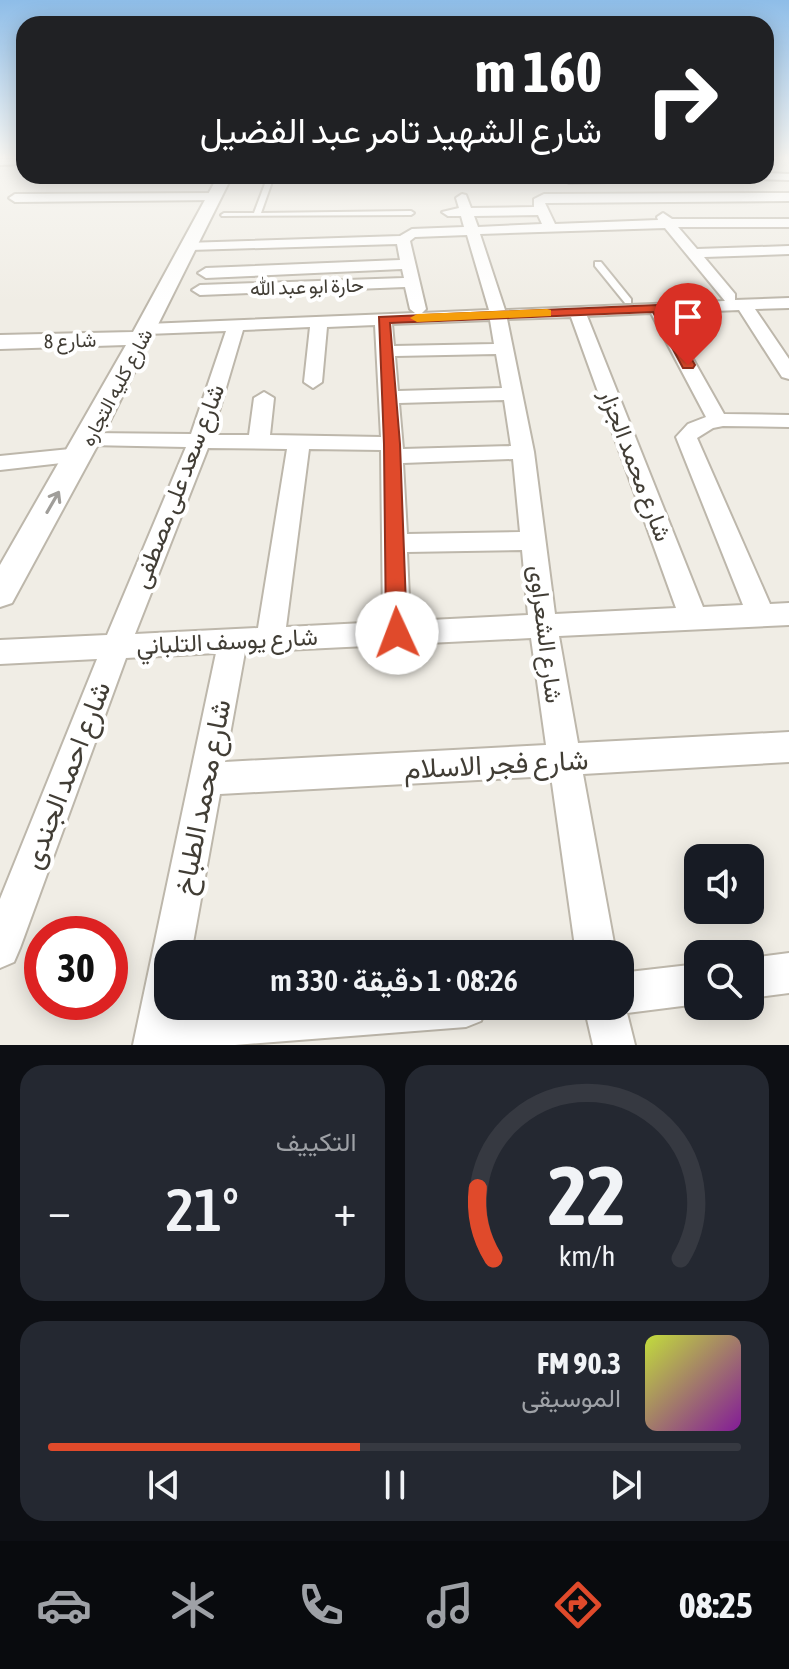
<!DOCTYPE html>
<html lang="ar">
<head>
<meta charset="utf-8">
<style>
	:root { --surface:#171b24; --page:#242831; --text:#f1f3f6; --muted:#9ea1a6; --line:#363941; --accent:#e04a2b }
	body { margin:0; font-family:"Asap Condensed",Vazirmatn,sans-serif; background:var(--page); color:var(--text); direction:rtl; height:100vh; display:flex; flex-direction:column; font-size:30px; white-space:nowrap }
	* { box-sizing:border-box; margin:0 }
	p { font-size:26px; color:var(--muted) }
	.icon { flex:none; width:44px; height:44px; fill:none; stroke:currentColor; stroke-width:2; stroke-linecap:round; stroke-linejoin:round }
	.map { position:relative; height:1045px; overflow:hidden; direction:ltr }
	.panel { display:flex; flex-direction:column; gap:20px; padding:20px; background:#0d0f14; flex:1 }
	.panel>* { flex:none }
	.hud { position:absolute; left:16px; top:16px; width:758px; height:168px; border-radius:24px; box-shadow:0 4px 20px #0003; direction:rtl; background:#202124; color:#fff; overflow:hidden }
	.buttons { position:absolute; left:684px; top:844px; display:grid; gap:16px }
	.buttons a { display:grid; place-items:center; width:80px; height:80px; border-radius:16px; background:var(--surface); box-shadow:0 4px 20px #0003; font-size:40px }
	.speed { position:absolute; left:24px; top:916px; display:flex; gap:16px; font-size:40px; font-weight:700; text-align:center }
	.speed>* { display:grid; place-content:center; width:104px; height:104px; border-radius:50%; background:var(--surface); box-shadow:0 4px 20px #0003; line-height:1 }
	.speed .limit { border:12px solid #d22; background:#fff; color:#111 }
	.pin { position:absolute; display:grid; place-items:center; width:68px; height:68px; color:#fff; margin:-82px -34px; border-radius:50% 50% 50% 0; rotate:-45deg; box-shadow:0 0 8px #0007 }
	.pin .icon { rotate:45deg }
	.me { position:absolute; width:88px; margin:-44px; rotate:358deg; stroke-linejoin:round; filter:drop-shadow(0 0 6px #0008) }
	.turn { display:flex; align-items:center; gap:28px; height:168px; padding:0 40px; font-size:36px }
	.turn .icon { width:104px; height:104px; stroke-width:2.5 }
	.turn b { display:block; font-size:56px; line-height:68px }
	.big { font-size:60px; font-weight:600; line-height:1.1 }
	.panel .tile { flex:1; display:flex; flex-direction:column; justify-content:center; gap:12px; min-width:0; padding:0 28px; border-radius:24px; background:var(--page) }
	.panel .dial { align-items:center; gap:0 }
	.dial svg { height:208px; overflow:visible; fill:none; stroke:var(--line); stroke-width:7; stroke-linecap:round; text-anchor:middle }
	.dial text { fill:var(--text); stroke:none }
	.song { display:flex; align-items:center; gap:24px }
	.cover { width:96px; height:96px; border-radius:12px; background:linear-gradient(135deg,hsl(70 70% 55%),hsl(290 70% 35%)) }
	.played { height:8px; border-radius:4px; background:linear-gradient(90deg,var(--accent) 45%,var(--line) 45%) }
	.keys { display:flex; justify-content:space-around; direction:ltr }
	.heat { display:flex; justify-content:space-between; align-items:center; font-size:44px; direction:ltr }
	.panel .tiles { flex:1; display:grid; gap:20px; grid-template-columns:1fr 1fr }
	.tile:last-child { grid-column:span 2 }
	.trip { position:absolute; left:154px; top:940px; width:480px; height:80px; border-radius:24px; background:var(--surface); box-shadow:0 4px 20px #0003; font-weight:600; line-height:80px; text-align:center; direction:rtl }
	.tab-bar { display:flex; height:128px; justify-content:space-around; align-items:center; background:#090b0e; color:var(--muted) }
	.tab-bar .icon { width:56px; height:56px }
	.tab-bar .selected { color:var(--accent) }
	.tab-bar b { font-size:36px; color:var(--text) }
	.map>svg:first-child { display:block }
</style>
</head>
<body>
<div class="map">
<svg width="789" height="1045" viewBox="0 0 789 1045">
	<rect width="100%" height="100%" fill="#f0ede5"/>
	<g fill="none" stroke-linecap="round" stroke-linejoin="round">
		<defs>
			<g id="service">
				<polygon points="268,176 274,176 261,213 411,211 414,213 411,215 222,216 221,215 224,213 254,213"/>
				<polygon points="595,262 601,262 631,299 631,303 625,303 595,266"/>
			</g>
			<g id="minor">
				<polygon points="24,158 24,164 0,165 0,159"/>
				<polygon points="766,173 789,174 789,180 758,179 752,176 766,176"/>
				<polygon points="652,176 652,180 648,181 569,183 563,180 569,177"/>
				<polygon points="219,193 219,199 215,200 15,202 9,198 15,194"/>
				<path d="M789 193V201L545 203 555 224 658 220 657 217 663 213 672 219H789V227H678L697 249 789 246V254L704 257 735 294V300L789 298V308L755 309 789 359V379L782 377 739 310 667 313 724 414 789 415V427L723 426 713 428 697 438 770 604 789 603V625L559 636 578 743 789 732V762L583 774 616 954H576L551 776 220 794 191 954H168V1006H487L481 1021 466 1027 235 1045H133L216 653 126 658 20 948 14 962 0 968V899L97 659 0 664V640L107 635 186 447 88 445 78 439 88 433 191 434 226 331 147 334 138 329 147 324 415 313 410 309 405 287 200 295 192 290 200 285 404 278 402 269 206 278 198 273 206 268 400 260 397 244 190 250 185 249V243L400 236 412 229 464 227 461 216H448L442 212 459 208 456 198 462 194 466 195 471 208 534 207V199L544 194ZM538 215 542 224 478 227 474 216ZM665 228 725 301 505 310 480 234ZM467 235 489 310 422 313 426 309 410 241 415 237ZM651 313 706 417 688 424 676 437 743 605 703 607 587 316ZM571 317 676 608 555 614 534 452 507 319ZM490 320 494 344 394 346 392 324ZM375 325 381 437 270 435 274 398 264 392 254 398 249 435H212L243 330 310 327 304 382 313 388 322 382 327 327ZM496 354 502 388 398 391 395 356ZM504 400 511 446 403 449 399 403ZM208 448 287 449 258 628 135 634ZM309 449 381 450 383 622 286 627ZM513 459 520 532 407 534 403 463ZM522 550 528 615 410 621 407 552ZM531 638 546 745 225 762 245 652Z"/>
				<polygon points="80,448 88,450 91,455 88,460 0,470 0,456"/>
				<polygon points="789,953 789,993 750,998 750,958"/>
				<polygon points="698,964 698,1004 627,1013 635,1045 593,1045 584,1006 620,1006 620,973"/>
			</g>
			<polygon id="tertiary" points="218,176 232,176 101,439 12,603 0,607 0,565 126,345 0,349 0,335 133,332"/>
		</defs>
		<use href="#service" stroke="#bdb7ab" stroke-width="4"/>
		<use href="#minor" stroke="#bdb7ab" stroke-width="4"/>
		<use href="#tertiary" stroke="#bdb7ab" stroke-width="4"/>
		<use href="#service" fill="#fff" fill-rule="evenodd"/>
		<use href="#minor" fill="#fff" fill-rule="evenodd"/>
		<use href="#tertiary" fill="#fff" fill-rule="evenodd"/>
	</g>
	<defs><path id="oneway-shaft" d="M-6 0H5M1.5-3L5.5 0L1.5 3" fill="none" stroke-width="1.6" stroke-linecap="round" stroke-linejoin="round" transform="scale(2)"/></defs>
	<use stroke="#a09e9a" href="#oneway-shaft" transform="translate(53 502) rotate(-60)"/>
	<linearGradient id="sky" x2="0" y2="1"><stop stop-color="#8ebde8"/><stop offset="0.52" stop-color="#f8f7f3"/><stop offset="1" stop-color="#f8f7f3" stop-opacity="0"/></linearGradient>
	<rect width="789" height="303" fill="url(#sky)"/>
	<polygon fill="#e04a2b" stroke="#92301c" stroke-width="2" points="657,305 664,309 695,365 693,368 683,368 653,312 390,323 400,444 407,633 404,639 397,642 389,639 386,633 384,444 379,317"/>
	<polygon fill="#f59e0b" points="547,309 551,310 551,316 417,322 410,318 417,314"/>
	<g text-anchor="middle" dominant-baseline="central" stroke-width="8" stroke-linejoin="round" paint-order="stroke">
		<g font-size="20" fill="#413d35" stroke="#fff">
			<text transform="translate(307 286) rotate(-2)">حارة ابو عبد الله</text>
			<text transform="translate(70 340) rotate(-2)">شارع 8</text>
			<text transform="translate(116 387) rotate(-62)">شارع كليه التجاره</text>
		</g>
		<g font-size="24" fill="#413d35" stroke="#fff">
			<text transform="translate(636 465) rotate(69)">شارع محمد الجزار</text>
			<text transform="translate(178 486) rotate(-69)">شارع سعد على مصطفى</text>
			<text transform="translate(546 634) rotate(83)">شارع الشعراوى</text>
			<text transform="translate(227 641) rotate(-3)">شارع يوسف التلباني</text>
		</g>
		<g font-size="28" fill="#413d35" stroke="#fff">
			<text transform="translate(496 764) rotate(-3)">شارع فجر الاسلام</text>
			<text transform="translate(66 775) rotate(-69)">شارع احمد الجندى</text>
			<text transform="translate(202 797) rotate(-79)">شارع محمد الطباخ</text>
		</g>
	</g>
</svg>
<div class="buttons">
<a><svg class="icon" aria-label="sound" viewBox="0 0 24 24"><path d="M4 9h4l5-4v14l-5-4H4zM17 9q2 3 0 6"/></svg></a>
<a><svg class="icon" aria-label="search" viewBox="0 0 24 24"><circle cx="10" cy="10" r="6"/><path d="M15 15l6 6"/></svg></a>
</div>
<div class="speed"><div class="limit">30</div></div>
<div class="pin" style="left:688px;top:365px;background:#d93025"><svg class="icon" aria-label="arrive" viewBox="0 0 24 24"><path d="M6 21V4h12l-3 4 3 4H6"/></svg></div>
<svg class="me" style="left:397px;top:633px" viewBox="-20 -20 40 40"><circle r="19" fill="#fff"/><path d="M0-13L10 11 0 6-10 11z" fill="#e04a2b"/></svg>
<div class="trip">08:26 · 1 دقيقة · 330 m</div>
<div class="hud">
<div class="turn"><svg class="icon" aria-label="right" viewBox="0 0 24 24"><path d="M7 20v-9h11M14 6l5 5-5 5"/></svg><div><b>160 m</b>شارع الشهيد تامر عبد الفضيل</div></div>
</div>
</div>
<section class="panel">
<div class="tiles">
<div class="tile dial"><svg viewBox="0 0 100 80">
<path d="M14 69A42 42 0 1 1 86 69"/>
<path d="M14 69A42 42 0 0 1 8 42" stroke="#e04a2b"/>
<text x="50" y="56" font-size="32" font-weight="700">22</text>
<text x="50" y="72" font-size="11">km/h</text>
</svg></div>
<div class="tile"><p>التكييف</p>
<div class="heat"><a>−</a><b class="big">21°</b><a>+</a></div>
</div>
<div class="tile">
<div class="song"><i class="cover"></i><div><b>90.3 FM</b><p>الموسيقى</p></div></div>
<div class="played"></div>
<div class="keys"><svg class="icon" aria-label="previous" viewBox="0 0 24 24"><path d="M18 5L8 12l10 7zM5 5v14"/></svg><svg class="icon" aria-label="pause" viewBox="0 0 24 24"><path d="M8 5v14M16 5v14"/></svg><svg class="icon" aria-label="next" viewBox="0 0 24 24"><path d="M6 5l10 7-10 7zM19 5v14"/></svg></div>
</div>
</div>
</section>
<nav class="tab-bar">
<b>08:25</b>
<svg class="icon selected" aria-label="directions" viewBox="0 0 24 24"><path d="M12 3l9 9-9 9-9-9zM9 14v-3h6M13 9l2 2-2 2"/></svg>
<svg class="icon" aria-label="music" viewBox="0 0 24 24"><path d="M9 18V5l10-2v13"/><circle cx="6" cy="18" r="3"/><circle cx="16" cy="16" r="3"/></svg>
<svg class="icon" aria-label="phone" viewBox="0 0 24 24"><path d="M5 4h4l2 5-3 2q2 4 5 5l2-3 5 2v4C11 20 4 13 5 4z"/></svg>
<svg class="icon" aria-label="climate" viewBox="0 0 24 24"><path d="M12 3v18M4 7l16 10M4 17L20 7"/></svg>
<svg class="icon" aria-label="car" viewBox="0 0 24 24"><path d="M5 17H2v-5l4-1 3-4h7l3 4 3 1v5h-3M9 17h6M6 11h13"/><circle cx="7" cy="17" r="2"/><circle cx="17" cy="17" r="2"/></svg>
</nav>
</body>
</html>
